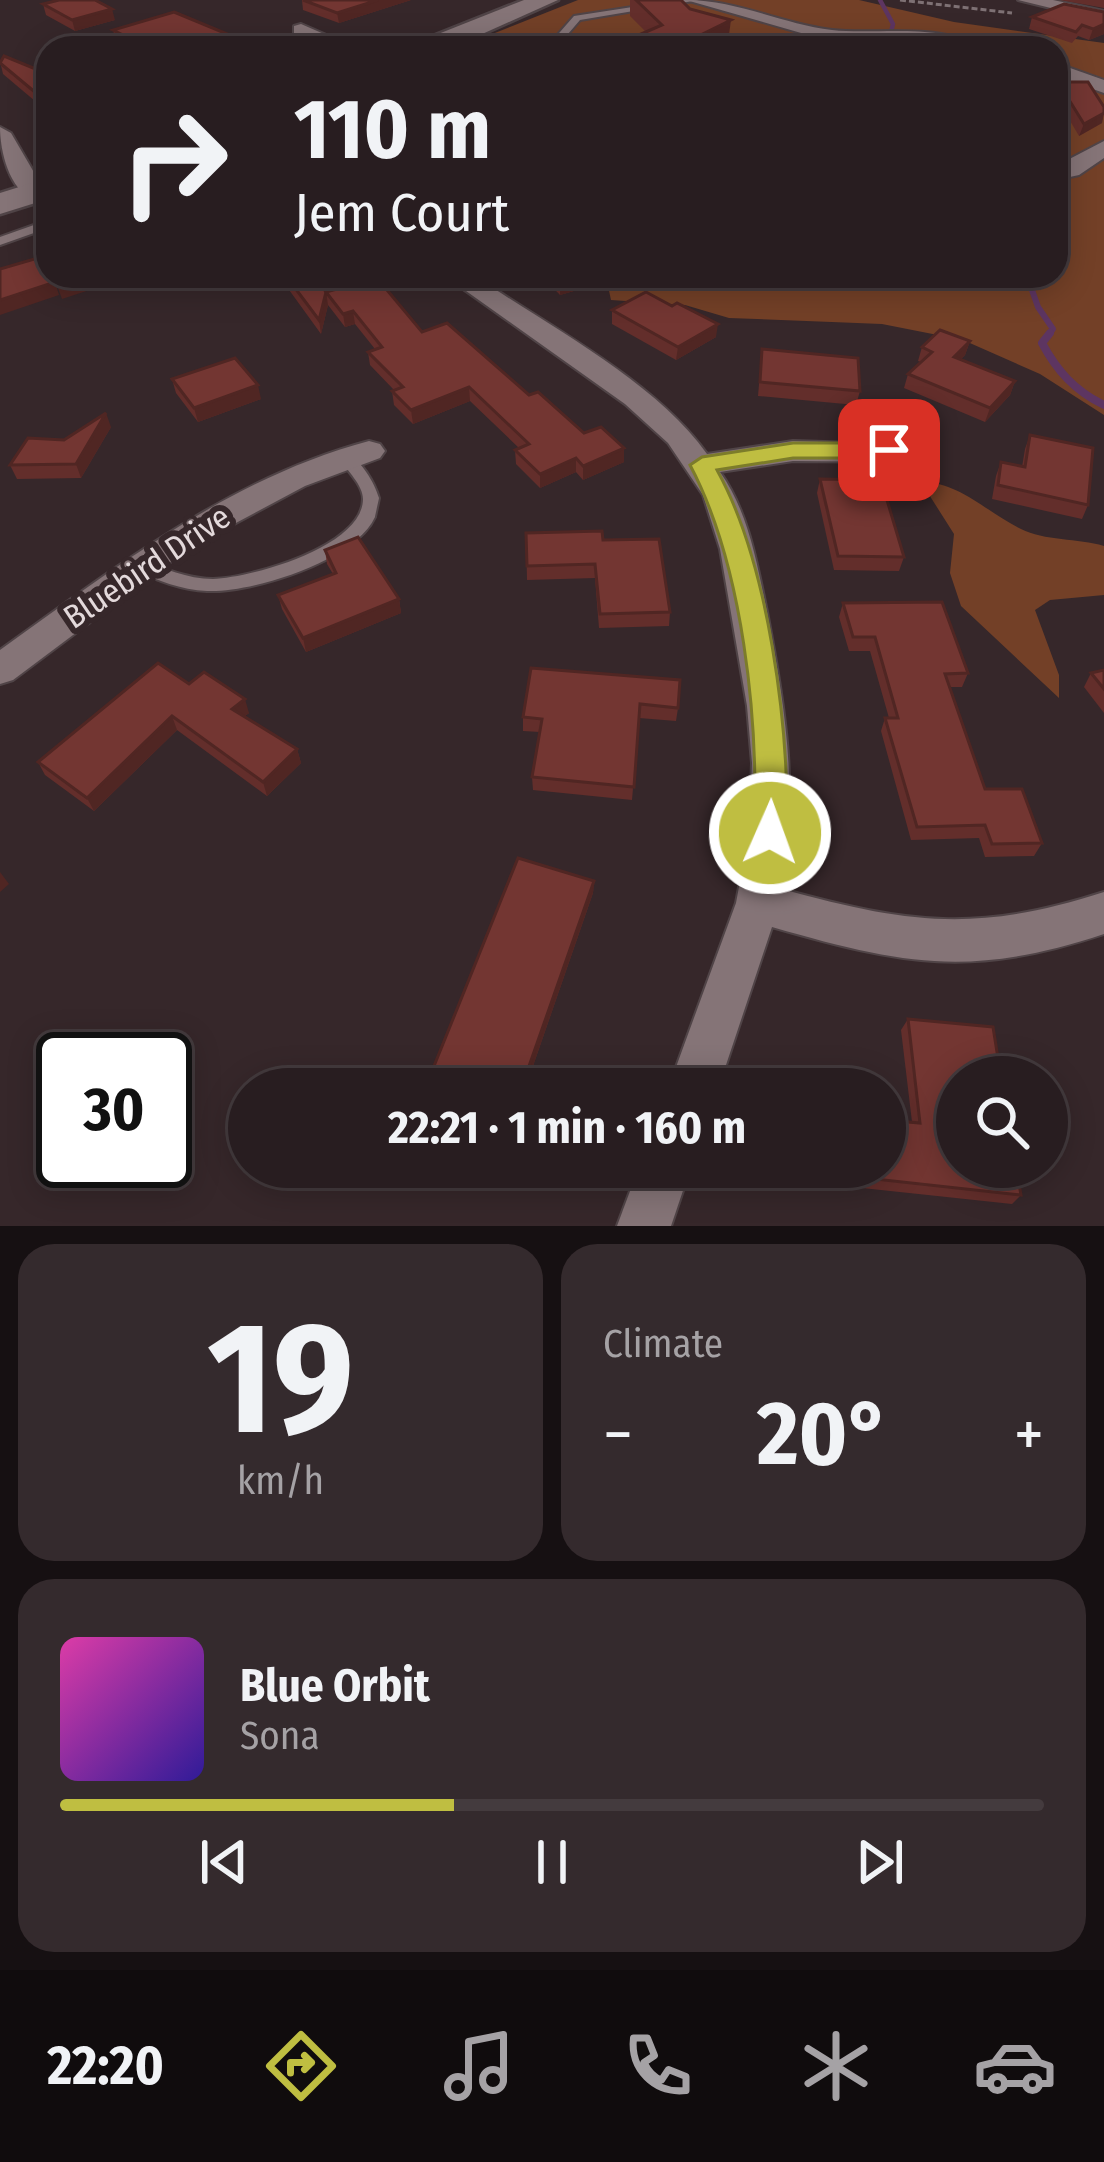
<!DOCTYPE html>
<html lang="en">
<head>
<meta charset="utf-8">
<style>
	:root { --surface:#281d20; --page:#342a2d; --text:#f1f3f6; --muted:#a5a2a5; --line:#443b3e; --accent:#bfbe41 }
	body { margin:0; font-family:"Fira Sans Condensed",sans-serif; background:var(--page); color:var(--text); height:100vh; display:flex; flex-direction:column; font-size:45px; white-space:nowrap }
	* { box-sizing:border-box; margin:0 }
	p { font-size:39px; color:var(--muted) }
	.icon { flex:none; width:66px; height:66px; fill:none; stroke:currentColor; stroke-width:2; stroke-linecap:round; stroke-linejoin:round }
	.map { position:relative; height:1226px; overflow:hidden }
	.side { display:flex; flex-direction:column; gap:18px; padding:18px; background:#161012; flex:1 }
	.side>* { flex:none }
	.guide { position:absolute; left:36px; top:36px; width:1032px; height:252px; border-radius:36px; box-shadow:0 6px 30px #0003,0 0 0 3px var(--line); background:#281d20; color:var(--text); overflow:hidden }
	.controls { position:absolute; left:936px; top:1056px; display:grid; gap:24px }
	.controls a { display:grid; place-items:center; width:132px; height:132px; border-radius:50%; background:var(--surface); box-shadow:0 6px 30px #0003,0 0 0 3px var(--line); font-size:60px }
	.speed { position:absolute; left:36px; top:1032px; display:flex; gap:24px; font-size:60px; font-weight:700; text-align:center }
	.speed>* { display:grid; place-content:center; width:156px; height:156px; border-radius:50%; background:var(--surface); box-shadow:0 6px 30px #0003,0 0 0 3px var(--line); line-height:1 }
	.speed .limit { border:6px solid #111; border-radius:18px; background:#fff; color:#111 }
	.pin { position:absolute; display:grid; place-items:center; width:102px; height:102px; color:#fff; margin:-51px; border-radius:24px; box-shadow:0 6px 18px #0006 }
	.me { position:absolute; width:132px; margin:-66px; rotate:2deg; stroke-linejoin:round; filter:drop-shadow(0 0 9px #0008) }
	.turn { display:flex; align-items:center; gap:42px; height:252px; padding:0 60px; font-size:54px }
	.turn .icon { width:156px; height:156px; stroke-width:2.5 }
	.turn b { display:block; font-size:84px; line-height:102px }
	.big { font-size:90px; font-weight:700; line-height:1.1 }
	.side .card { flex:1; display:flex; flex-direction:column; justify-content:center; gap:18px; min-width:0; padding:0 42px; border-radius:36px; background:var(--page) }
	.side .dial { align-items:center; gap:0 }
	.dial b { font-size:156px; line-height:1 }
	.song { display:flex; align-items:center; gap:36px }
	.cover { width:144px; height:144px; border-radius:18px; background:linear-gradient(135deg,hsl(320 70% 55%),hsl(250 70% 35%)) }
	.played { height:12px; border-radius:6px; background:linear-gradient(90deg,var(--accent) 40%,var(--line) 40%) }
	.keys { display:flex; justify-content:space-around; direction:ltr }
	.heat { display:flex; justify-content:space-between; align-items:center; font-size:66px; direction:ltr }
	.side .tiles { flex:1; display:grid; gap:18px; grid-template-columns:1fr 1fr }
	.card:last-child { grid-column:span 2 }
	.trip { position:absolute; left:228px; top:1068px; width:678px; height:120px; border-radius:60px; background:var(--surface); box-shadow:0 6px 30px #0003,0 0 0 3px var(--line); font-weight:700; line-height:120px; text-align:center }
	.tabs { display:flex; height:192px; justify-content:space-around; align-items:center; background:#100c0d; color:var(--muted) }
	.tabs .icon { width:84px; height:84px }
	.tabs .selected { color:var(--accent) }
	.tabs b { font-size:54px; color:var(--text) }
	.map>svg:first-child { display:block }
</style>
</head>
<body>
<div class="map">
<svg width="1104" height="1226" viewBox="0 0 1104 1226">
	<rect width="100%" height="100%" fill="#36272a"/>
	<g fill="#734027">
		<polygon points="578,0 859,0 954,22 1104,43 1104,415 1040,374 963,340 882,324 729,318 685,305 611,300 608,286 632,276 1056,276 1056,48 457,48"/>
		<path d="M921 482C958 481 988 513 1021 529 1044 541 1078 538 1104 546V595L1050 600 1035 610 1059 675V698L961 606 950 573 954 534Z"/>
	</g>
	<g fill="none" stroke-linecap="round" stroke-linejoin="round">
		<polyline stroke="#5d3561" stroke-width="4.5" points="880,0 893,24 891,32"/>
		<polyline stroke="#5d3561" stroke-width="6" points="1027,276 1038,307 1053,329 1047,336"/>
		<path stroke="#5d3561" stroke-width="8" d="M1050 333 1042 343C1057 371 1075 391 1104 405"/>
		<defs>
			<g id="service">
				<polygon points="678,0 699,0 580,20 556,48 546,48 574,16"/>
				<polygon points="48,220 48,228 0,245 0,237"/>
				<path d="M347 454C362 461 374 482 379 498 379 499 375 516 375 517 355 561 252 593 207 591 181 590 157 580 134 570L131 566 140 560C164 568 187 579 213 579 250 578 363 547 363 499 363 485 347 470 339 459Z"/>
			</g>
			<g id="minor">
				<path d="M686 0C737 0 782 24 832 30 876 35 942 22 979 48L829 41Z"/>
				<polygon points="1018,0 1053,0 1104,11 1104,21"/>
				<polygon points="301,24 347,44 350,48 325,48 294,34 294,26"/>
				<polygon points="1056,63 1104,80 1104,93 1056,76"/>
				<path d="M0 127 11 133 46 193 42 198 34 200C9 190 0 151 0 127Z"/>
				<polygon points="1104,141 1104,158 1079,175 1056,180 1056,166"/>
				<path d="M445 276H475C550 327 655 381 707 454L793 441 918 445 923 452 907 462 793 461 720 472C749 513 757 564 767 612 786 711 798 789 782 889 909 924 977 933 1104 892V934C971 978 904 965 772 927L718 1089H668L736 903 749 833 752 763 747 706 720 549 703 495 668 443 625 404Z"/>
				<path d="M369 441 380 444 385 451 380 458 305 486 189 548 13 680 0 684V650C115 568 230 478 369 441Z"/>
				<polygon points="639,1167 691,1167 671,1226 617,1226"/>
			</g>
			<g id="secondary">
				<polygon points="524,0 558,0 451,48 414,48 418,42"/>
				<polygon points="48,178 48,199 0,214 0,193"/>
			</g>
		</defs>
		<use href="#service" stroke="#504447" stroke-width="4"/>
		<use href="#minor" stroke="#504447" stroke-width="4"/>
		<use href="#secondary" stroke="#504447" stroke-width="5"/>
		<polyline stroke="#7e7174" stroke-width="3" stroke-dasharray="6 3" stroke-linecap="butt" points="900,0 1012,13"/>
		<use href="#service" fill="#857477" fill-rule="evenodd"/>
		<use href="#minor" fill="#857477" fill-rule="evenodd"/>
		<use href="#secondary" fill="#857477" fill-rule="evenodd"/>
	</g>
	<g fill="#632e2b">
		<polygon points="302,0 411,0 339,23 303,10"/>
		<polygon points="630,0 681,0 728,42 716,48 609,48 646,32 630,16"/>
		<polygon points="1060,0 1104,0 1104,8"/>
		<polygon points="43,4 115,20 75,31 46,15"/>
		<polygon points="1104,12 1104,34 1089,40 1078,36 1072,43 1029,29 1032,17"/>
		<polygon points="113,30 239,39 280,48 129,48 116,41"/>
		<polygon points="0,61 48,74 48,112 3,74"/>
		<polygon points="1058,82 1104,107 1102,123 1079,136 1056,97"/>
		<polygon points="279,276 336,276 332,291 422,332 529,395 584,433 624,448 624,462 583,480 576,472 540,488 516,464 515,450 519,448 470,401 413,424 394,405 392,391 394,390 370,365 368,352 375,349 355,324 345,327 328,305 321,334"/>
		<polygon points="542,276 606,276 605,282 560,295"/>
		<polygon points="612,310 716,337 676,360 612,324"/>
		<polygon points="970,341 965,355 961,359 1015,381 1010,395 985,422 904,388 908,374 921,362 918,361 922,347"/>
		<polygon points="762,349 860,391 856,405 758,396"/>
		<polygon points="172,379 261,399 198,422 176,393"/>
		<polygon points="111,427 81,478 17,479 10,465 64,440"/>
		<polygon points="1030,435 1088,505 1082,519 992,499 996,476 1001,462 1022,467 1025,449"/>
		<polygon points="820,479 904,557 899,571 834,570 817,493"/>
		<polygon points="526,533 603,540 670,612 669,626 599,628 595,578 527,580"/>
		<polygon points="325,550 399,599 401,613 306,652 282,609 278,595 333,574 327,564"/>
		<polygon points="843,603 968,673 962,687 950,687 985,789 1042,843 1034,856 985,857 979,838 911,840 881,731 885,718 889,718 870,651 849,651 839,617"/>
		<polygon points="531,668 678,708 676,721 639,718 632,800 533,790 532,777 540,732 523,731 523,717"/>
		<polygon points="1104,670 1104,713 1084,687 1091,673"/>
		<polygon points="189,684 249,713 245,716 297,749 301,763 267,796 177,730 94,811 45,775 38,762"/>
		<polygon points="594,881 593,893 525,1089 454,1089 434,1082 432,1071"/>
		<polygon points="908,1019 1021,1195 1012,1204 806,1182 805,1167 885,1167 912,1122 901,1030"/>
	</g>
	<g fill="#502623">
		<polygon points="378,0 411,0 339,23 337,13"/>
		<polygon points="112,9 115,20 75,31 72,20"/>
		<polygon points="731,20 728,42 716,48 674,48"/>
		<polygon points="1104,24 1104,34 1089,40 1093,29"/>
		<polygon points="1104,113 1102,123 1079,136 1084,124"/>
		<polygon points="86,276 132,276 62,299 57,285"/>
		<polygon points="136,276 156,276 138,281"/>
		<polygon points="330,276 336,276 330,298 326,292 328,305 321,334 319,320"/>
		<polygon points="580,276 606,276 605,282 560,295 560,281"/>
		<polygon points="55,282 59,295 0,315 0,300"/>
		<polygon points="353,311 355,324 345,327 343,314"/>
		<polygon points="718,324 716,337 676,360 678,347"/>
		<polygon points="970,341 965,355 950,371 954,357"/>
		<polygon points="1015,381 1010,395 985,422 990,408"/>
		<polygon points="258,385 261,399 198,422 194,408"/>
		<polygon points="469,387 470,401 413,424 411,410"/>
		<polygon points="106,413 111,427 81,478 76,464"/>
		<polygon points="624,448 624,462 583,480 583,466"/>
		<polygon points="576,458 576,472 540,488 540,474"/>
		<polygon points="399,599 401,613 306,652 303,638"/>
		<polygon points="245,699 249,713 237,722 232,709"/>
		<polygon points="172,716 177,730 94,811 87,798"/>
		<polygon points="297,749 301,763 267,796 263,782"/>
		<polygon points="0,872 9,884 0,892"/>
		<polygon points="594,881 593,893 525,1089 521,1089"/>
	</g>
	<g fill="#733632" stroke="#502623" stroke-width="3">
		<polygon points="59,0 95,0 112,9 72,20 43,4"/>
		<polygon points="303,0 378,0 337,13"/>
		<polygon points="636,0 681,0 690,9 731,20 674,48 609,48 662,25"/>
		<polygon points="1064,4 1104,12 1104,24 1093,29 1082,25 1076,32 1032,17"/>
		<polygon points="174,12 239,39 252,38 280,48 149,48 113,30"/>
		<polygon points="4,56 48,74 48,103 0,63"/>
		<polygon points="1058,82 1088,82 1104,107 1104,113 1084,124"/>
		<polygon points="48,255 48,276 86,276 57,285 55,282 0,300 0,269"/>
		<polygon points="286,276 330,276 319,320"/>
		<polygon points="555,276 580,276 560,281"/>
		<polygon points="377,278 422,332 447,323 529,395 538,392 584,433 601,427 624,448 583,466 576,458 540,474 515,450 529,444 469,387 411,410 392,391 403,387 368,352 382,347 353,311 343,314 326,292"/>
		<polygon points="646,292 672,306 677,303 718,324 678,347 612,310"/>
		<polygon points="940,330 970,341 954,357 1015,381 990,408 908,374 932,352 922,347"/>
		<polygon points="762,349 858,358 860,391 760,382"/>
		<polygon points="235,358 258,385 194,408 172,379"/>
		<polygon points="106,413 76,464 10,465 28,438 64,440"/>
		<polygon points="1030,435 1093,448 1088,505 998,485 1001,462 1025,467"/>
		<polygon points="820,479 881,480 904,557 838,556"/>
		<polygon points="602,531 603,540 659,539 670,612 600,614 595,564 527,566 526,533"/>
		<polygon points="358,537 399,599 303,638 278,595 336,573 325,550"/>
		<polygon points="942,602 968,673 945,674 985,789 1022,789 1042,843 992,844 985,825 917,827 885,718 898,718 875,637 853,637 843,603"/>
		<polygon points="158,663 189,684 204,672 245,699 232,709 297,749 263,782 172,716 87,798 38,762"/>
		<polygon points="531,668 680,680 678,708 640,704 634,787 532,777 542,719 523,717"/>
		<polygon points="1104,670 1104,689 1091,673"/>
		<polygon points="518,858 594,881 521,1089 484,1089 432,1071"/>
		<polygon points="908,1019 993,1027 1001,1077 957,1077 957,1167 1016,1167 1021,1195 811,1172 811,1167 885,1167 885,1120 920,1123"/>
	</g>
	<path fill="#bfbe41" stroke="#7c7c2a" stroke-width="3" d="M793 443H889L901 450 889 458H793L717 470C769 564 789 726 787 833L782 843 770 847 759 843 754 833C759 720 743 565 690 465L702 457Z"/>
	<g text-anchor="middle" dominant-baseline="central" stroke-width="12" stroke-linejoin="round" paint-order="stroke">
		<g font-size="33" fill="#e3d9db" stroke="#36272a">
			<text transform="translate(147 567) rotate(-34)">Bluebird Drive</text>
		</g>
	</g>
</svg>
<div class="controls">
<a><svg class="icon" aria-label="search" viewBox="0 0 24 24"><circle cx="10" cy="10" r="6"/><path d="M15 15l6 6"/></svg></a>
</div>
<div class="speed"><div class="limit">30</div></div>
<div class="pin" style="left:889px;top:450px;background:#d93025"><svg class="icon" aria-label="arrive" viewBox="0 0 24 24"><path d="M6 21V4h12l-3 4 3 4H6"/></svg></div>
<svg class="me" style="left:770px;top:833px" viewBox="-20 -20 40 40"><circle r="17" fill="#bfbe41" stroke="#fff" stroke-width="3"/><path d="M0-11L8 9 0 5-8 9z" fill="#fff"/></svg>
<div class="trip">22:21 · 1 min · 160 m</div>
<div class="guide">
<div class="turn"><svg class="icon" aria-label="right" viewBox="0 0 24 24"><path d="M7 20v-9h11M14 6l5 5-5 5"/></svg><div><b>110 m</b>Jem Court</div></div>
</div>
</div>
<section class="side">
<div class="tiles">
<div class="card dial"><b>19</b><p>km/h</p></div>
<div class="card"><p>Climate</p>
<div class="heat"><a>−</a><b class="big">20°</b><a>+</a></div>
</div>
<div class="card">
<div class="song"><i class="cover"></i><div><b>Blue Orbit</b><p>Sona</p></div></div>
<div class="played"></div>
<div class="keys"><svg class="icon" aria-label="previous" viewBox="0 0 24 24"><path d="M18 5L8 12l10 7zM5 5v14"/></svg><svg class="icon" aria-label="pause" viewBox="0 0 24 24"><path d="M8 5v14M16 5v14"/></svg><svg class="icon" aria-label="next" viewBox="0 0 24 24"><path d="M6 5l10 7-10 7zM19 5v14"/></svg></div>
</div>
</div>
</section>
<nav class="tabs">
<b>22:20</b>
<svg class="icon selected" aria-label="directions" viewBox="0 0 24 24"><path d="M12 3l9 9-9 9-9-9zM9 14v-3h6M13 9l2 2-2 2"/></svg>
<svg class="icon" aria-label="music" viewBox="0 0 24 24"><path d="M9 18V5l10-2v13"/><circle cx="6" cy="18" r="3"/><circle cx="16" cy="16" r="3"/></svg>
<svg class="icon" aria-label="phone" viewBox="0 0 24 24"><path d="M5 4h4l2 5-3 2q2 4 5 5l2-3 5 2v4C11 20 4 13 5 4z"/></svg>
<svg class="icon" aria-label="climate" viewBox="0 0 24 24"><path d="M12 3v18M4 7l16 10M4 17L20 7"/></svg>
<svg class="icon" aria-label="car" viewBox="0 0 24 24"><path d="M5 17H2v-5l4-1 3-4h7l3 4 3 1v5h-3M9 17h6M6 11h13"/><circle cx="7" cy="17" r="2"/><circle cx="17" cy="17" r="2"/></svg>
</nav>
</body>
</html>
